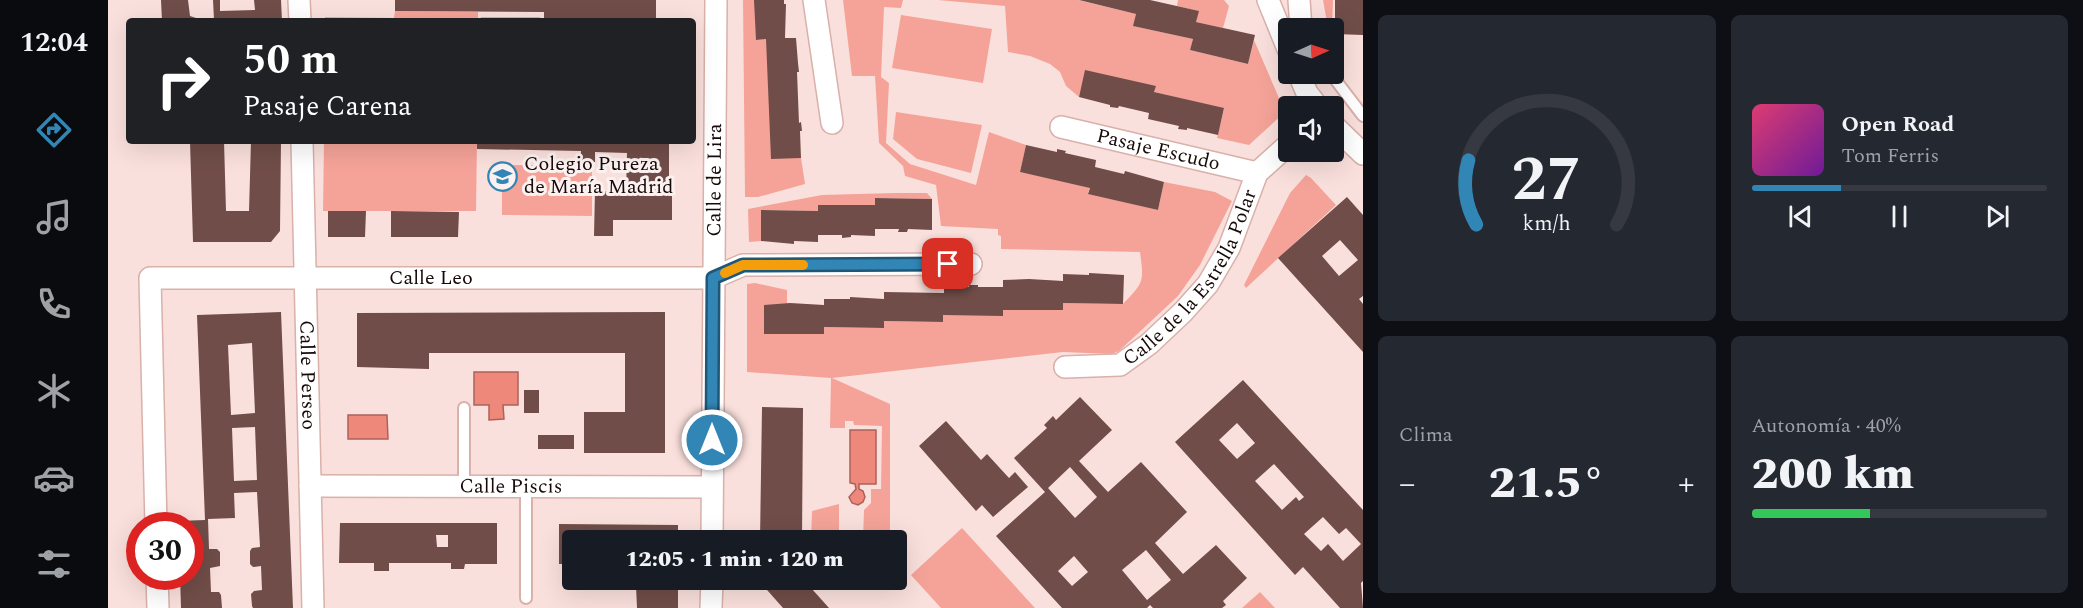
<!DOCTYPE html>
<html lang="es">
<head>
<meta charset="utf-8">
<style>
	:root { --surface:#171b24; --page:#242831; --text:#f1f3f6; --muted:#9ea1a6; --line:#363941; --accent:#3286b6 }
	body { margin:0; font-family:Spectral,serif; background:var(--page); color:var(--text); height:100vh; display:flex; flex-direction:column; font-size:22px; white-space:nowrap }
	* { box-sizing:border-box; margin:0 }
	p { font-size:20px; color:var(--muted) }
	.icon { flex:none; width:33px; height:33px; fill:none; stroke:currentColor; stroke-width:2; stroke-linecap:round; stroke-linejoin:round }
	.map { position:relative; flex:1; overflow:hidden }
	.panel { display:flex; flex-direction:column; gap:15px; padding:15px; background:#0d0f14; width:720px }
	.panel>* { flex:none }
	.top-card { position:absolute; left:18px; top:18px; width:570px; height:126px; border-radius:6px; box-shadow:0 6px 24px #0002; background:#202124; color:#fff; overflow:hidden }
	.needle { width:39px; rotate:87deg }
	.controls { position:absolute; left:1170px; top:18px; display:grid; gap:12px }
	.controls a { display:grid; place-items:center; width:66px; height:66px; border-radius:6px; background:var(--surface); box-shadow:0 6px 24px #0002; font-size:30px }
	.speed { position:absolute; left:18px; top:512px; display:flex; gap:12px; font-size:30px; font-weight:700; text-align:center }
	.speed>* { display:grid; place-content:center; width:78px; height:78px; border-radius:50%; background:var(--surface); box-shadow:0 6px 24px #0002; line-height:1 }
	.speed .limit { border:9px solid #d22; background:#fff; color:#111 }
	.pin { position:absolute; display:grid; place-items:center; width:51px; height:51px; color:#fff; margin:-26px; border-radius:12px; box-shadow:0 3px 9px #0006 }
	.me { position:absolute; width:66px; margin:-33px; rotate:0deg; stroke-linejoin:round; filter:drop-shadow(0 0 4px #0008) }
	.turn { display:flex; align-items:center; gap:21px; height:126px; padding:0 18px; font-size:27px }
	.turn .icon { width:78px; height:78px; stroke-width:2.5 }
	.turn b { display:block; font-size:42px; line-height:51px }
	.big { font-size:45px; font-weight:800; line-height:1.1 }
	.panel .tile { flex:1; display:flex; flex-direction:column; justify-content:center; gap:9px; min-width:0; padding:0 21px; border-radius:9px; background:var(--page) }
	.panel .dial { align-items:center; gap:0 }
	.dial svg { height:156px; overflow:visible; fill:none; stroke:var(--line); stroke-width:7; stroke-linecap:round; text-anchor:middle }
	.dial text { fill:var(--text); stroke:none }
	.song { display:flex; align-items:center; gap:18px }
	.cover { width:72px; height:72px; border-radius:9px; background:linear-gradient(135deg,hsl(340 70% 55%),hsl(280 70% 35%)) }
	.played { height:6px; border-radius:3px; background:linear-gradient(90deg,var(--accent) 30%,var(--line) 30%) }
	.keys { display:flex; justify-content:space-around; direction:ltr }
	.heat { display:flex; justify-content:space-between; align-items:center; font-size:33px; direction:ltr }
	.charge { height:9px; border-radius:4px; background:linear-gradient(90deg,#34c759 40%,var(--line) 0) }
	.panel .tiles { flex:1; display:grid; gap:15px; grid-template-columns:repeat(2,1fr) }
	.trip { position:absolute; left:454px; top:530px; width:345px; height:60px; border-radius:6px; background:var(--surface); box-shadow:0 6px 24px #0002; font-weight:800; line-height:60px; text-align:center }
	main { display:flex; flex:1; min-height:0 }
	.menu { display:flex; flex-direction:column; width:108px; justify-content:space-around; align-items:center; background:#090b0e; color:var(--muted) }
	.menu .icon { width:42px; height:42px }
	.menu .active { color:var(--accent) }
	.menu b { font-size:27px; color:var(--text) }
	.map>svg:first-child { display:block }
</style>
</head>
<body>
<main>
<nav class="menu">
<b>12:04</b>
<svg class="icon active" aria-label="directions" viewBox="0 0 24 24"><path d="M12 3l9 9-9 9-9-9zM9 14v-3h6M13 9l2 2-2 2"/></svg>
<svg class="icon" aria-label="music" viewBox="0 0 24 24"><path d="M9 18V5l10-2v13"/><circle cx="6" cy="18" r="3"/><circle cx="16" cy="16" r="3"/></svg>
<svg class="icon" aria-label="phone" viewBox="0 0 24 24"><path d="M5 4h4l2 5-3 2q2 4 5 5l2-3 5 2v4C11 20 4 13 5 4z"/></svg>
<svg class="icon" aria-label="climate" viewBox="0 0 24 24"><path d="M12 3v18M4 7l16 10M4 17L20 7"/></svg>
<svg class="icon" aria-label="car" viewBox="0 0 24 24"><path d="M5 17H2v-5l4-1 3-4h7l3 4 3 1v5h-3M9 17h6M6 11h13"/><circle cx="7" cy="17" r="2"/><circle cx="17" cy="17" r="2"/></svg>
<svg class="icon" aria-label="filters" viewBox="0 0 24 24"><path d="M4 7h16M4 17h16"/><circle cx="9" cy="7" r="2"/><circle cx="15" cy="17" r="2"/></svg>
</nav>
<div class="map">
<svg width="1255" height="608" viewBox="0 0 1255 608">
	<rect width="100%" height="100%" fill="#fae0dc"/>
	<g fill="#f5a398">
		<polygon points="635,0 647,0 649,40 658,39 693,158 697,184 650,197 637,197"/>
		<path d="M735 0H795L793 8 776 7 773 77 781 83 778 143 802 164 868 185 881 132 918 145 912 172 982 187 980 193 1050 210 1056 182 1107 192 1124 201 1092 265 1070 296 1011 351 1004 354 955 352 724 378 782 404V540H755L756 510 763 503V489H773L774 426 746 425 745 421H737V428H722L723 378 639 372V284L647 283 679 290V305H656V334H716V327L775 328 776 321 835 322V315L895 310H955V303L1015 304C1036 282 1036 282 1032 252L893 249V236L890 235V229L833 226 828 185 797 176 795 166 771 143 767 76H744Z"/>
		<polygon points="830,0 970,0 1028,14 1026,26 1085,39 1082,50 1140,64 1146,40 1177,112 1141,145 1109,138 1116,109 1046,92 1047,87 978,71 971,97 958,86 952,72 942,64 922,56 900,52 897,6"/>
		<polygon points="1070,0 1116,0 1121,6 1115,28 1088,22 1090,11 1069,6"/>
		<polygon points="1215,0 1225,0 1224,28 1220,28"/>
		<polygon points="287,11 370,12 370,21 217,21 217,17 286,18"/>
		<polygon points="793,15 884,29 875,83 784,68"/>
		<rect x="373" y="17" width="59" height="4"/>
		<polygon points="788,112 874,125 863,173 809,159 785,139"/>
		<polygon points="216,141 369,141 368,211 215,211"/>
		<polygon points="394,165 484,166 484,216 394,215"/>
		<polygon points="1198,175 1203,178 1228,205 1138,288 1136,285 1182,193"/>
		<polygon points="787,193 819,193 824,199 767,198 767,205 710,205 710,211 653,210 653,241 641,242 640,209 714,195"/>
		<polygon points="731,504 731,540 703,540 704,511"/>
		<polygon points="854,528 927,608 833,608 803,575"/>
		<polygon points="755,579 782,579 782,581 770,589"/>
		<polygon points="1152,592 1167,608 1134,608"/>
	</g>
	<g fill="#ed887b" stroke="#ac6258" stroke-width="1.5">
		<polygon points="366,372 410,372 410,405 395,405 396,419 381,420 381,405 366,405"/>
		<polygon points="240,415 279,415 280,439 240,439"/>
		<polygon points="742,430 768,430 768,484 751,484 751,489 755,491 757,497 755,502 750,505 744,503 741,497 748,489 747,484 742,483"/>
	</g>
	<g fill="#704d48" fill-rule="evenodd">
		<polygon points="53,0 80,0 82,16 88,18 88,21 54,21"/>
		<polygon points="105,0 112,0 112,11 147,10 146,0 173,0 174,21 106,20"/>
		<polygon points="287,0 548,0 548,21 436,21 436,12 287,11"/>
		<polygon points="646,0 676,0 676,4 678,4 677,38 688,38 690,63 691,72 689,72 691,123 693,122 694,131 692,131 693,158 663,159 658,39 648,40"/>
		<polygon points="971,0 1042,0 1091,11 1088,22 1147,35 1140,64 1082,50 1085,39 1025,26 1028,14"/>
		<polygon points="1227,0 1255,0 1255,35 1227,34"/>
		<polygon points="977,70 1048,86 1046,92 1116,108 1110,135 1079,128 1079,130 1070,129 1071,126 1040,119 1041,113 1011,106 1010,108 1002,107 1002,105 971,97"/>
		<polygon points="82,141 116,141 118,211 141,211 143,141 173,141 172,231 163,242 85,242"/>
		<polygon points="369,141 561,141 561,192 564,192 564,220 505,220 505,236 486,236 487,191 518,192 519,153 487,152 487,162 472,162 473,151 369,149"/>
		<polygon points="918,145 949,152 949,149 958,151 957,153 988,160 987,167 1016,174 1017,171 1056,182 1050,210 980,194 982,188 912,172"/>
		<path d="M1239 197 1255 215V296L1251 299 1255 304V352L1170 258ZM1232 240 1250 260 1231 276 1214 256Z"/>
		<polygon points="767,198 824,199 824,230 800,229 799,232 790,232 791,229 767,229 767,236 743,235 743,237 734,238 734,235 710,235 710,242 686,241 686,244 653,241 653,210 710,211 710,205 767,205"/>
		<polygon points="220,211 258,211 257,237 220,237"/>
		<polygon points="283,211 351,212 350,237 283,237"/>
		<polygon points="981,273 1016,275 1015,304 955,303 955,310 895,310 895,316 835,315 835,322 776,321 776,328 716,327 716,334 656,334 656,305 682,303 716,305 716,299 742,299 742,297 776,299 776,292 836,293 836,286 861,287 861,285 870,285 870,287 895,287 895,280 921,279 955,281 955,274 981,275"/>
		<path d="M173 312 185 608H145L144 606 143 594 146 591 154 590 153 566 145 567 142 564V551L144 548 152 547 149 492 126 493 127 518 100 519 101 549H109L112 552V566L102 568 103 592H111L113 595 114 608H73L72 576H82V525H70L69 521 97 520 89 315ZM144 343 147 413 123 415 120 345ZM147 427 149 480 126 481 124 428Z"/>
		<polygon points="557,312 557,453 476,453 476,412 517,412 517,353 321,353 321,369 249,367 249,313"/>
		<path d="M1135 380 1255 510V581L1253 583 1255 608H1232L1195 567 1187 575 1067 442ZM1129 423 1147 443 1129 459 1111 440ZM1166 464 1196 497 1191 501 1188 497 1174 510 1147 481ZM1215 517 1231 534 1238 528 1253 544 1235 561 1220 544 1213 551 1196 534Z"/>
		<rect x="416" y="390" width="15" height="23"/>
		<path d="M972 397 1004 430 971 461 1000 492 1033 462 1079 512 1047 543 1075 574 1108 545 1139 578 1115 601 1118 605 1114 608H1045L1042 605 1039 608H954L888 536 937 492 906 458 939 428 936 425 945 416 948 420ZM962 467 989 497 967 518 940 488ZM1038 550 1063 580 1039 600 1014 570ZM966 556 980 572 964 586 950 571Z"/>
		<polygon points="654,407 695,408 694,540 652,540"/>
		<polygon points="838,421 873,460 879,454 901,478 907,472 920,487 885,517 874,505 868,511 811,446"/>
		<rect x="430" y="435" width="36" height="14"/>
		<path d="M232 523H389V564H357L356 569H343V563H281V571H266V563H231ZM328 535H340V547H329Z"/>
		<polygon points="451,524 570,525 570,540 465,540 465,564 451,564"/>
		<polygon points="555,579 570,579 570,608 529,608 528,586 555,585"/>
		<polygon points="652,579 695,579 721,608 675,608 652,582"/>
	</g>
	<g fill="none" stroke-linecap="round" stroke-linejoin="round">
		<defs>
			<g id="lane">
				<polyline points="1223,74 1255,116"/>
				<polyline points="356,408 356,487"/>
				<polyline points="418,488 418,598"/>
			</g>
			<g id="street">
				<polyline points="191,0 192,21"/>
				<polyline points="706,0 724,123"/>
				<polyline points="1160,0 1180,49"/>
				<polyline points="1191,0 1193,28"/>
				<polyline points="1191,74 1199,93 1209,106"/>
				<polyline points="1226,126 1255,154"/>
				<path id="s1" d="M953 127 1149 173"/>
				<path id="s2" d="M194 141 205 608"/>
				<path id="s3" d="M957 367 1012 365 1041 344 1075 312 1100 284 1121 248 1149 173 1180 145"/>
				<path id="s4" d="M202 486 604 487"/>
				<path id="s5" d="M48 525 42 278H605L635 265 863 264"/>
				<path id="s6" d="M604 540 608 0"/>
				<polyline points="49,576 50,608"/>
				<polyline points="603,608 604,579"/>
			</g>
		</defs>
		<use href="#lane" stroke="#d9b0aa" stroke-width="14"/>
		<use href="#street" stroke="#d9b0aa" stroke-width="24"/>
		<use href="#lane" stroke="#fff" stroke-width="10"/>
		<use href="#street" stroke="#fff" stroke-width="21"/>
	</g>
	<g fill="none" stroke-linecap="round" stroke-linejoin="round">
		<defs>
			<polyline id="route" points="604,440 605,278 635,265 840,264"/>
		</defs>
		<use href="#route" stroke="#205776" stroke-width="15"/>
		<use href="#route" stroke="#3286b6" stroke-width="10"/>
		<polyline stroke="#f59e0b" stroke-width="10" points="617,273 635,265 695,265"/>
	</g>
	<defs>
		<symbol id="school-ring" viewBox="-11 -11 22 22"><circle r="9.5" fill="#faf1f0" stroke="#3286b6" stroke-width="1.5"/><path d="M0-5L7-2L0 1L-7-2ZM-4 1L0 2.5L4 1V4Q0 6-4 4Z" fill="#3286b6"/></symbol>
	</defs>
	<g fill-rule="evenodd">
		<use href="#school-ring" x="378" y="160" width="33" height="33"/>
	</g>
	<g text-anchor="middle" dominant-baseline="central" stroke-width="6" stroke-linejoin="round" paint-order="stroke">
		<g font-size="20" fill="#160907" stroke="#faf1f0">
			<text stroke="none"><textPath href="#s1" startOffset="100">Pasaje Escudo</textPath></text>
			<text stroke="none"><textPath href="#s6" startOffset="360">Calle de Lira</textPath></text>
			<text stroke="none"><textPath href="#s3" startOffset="170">Calle de la Estrella Polar</textPath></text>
			<text stroke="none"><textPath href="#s5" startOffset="528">Calle Leo</textPath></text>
			<text stroke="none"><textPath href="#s2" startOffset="234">Calle Perseo</textPath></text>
			<text stroke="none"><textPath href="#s4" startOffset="201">Calle Piscis</textPath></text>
		</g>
		<g font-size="20" fill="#160907" stroke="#faf1f0" text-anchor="start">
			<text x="416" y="164">Colegio Pureza<tspan x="416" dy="23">de María Madrid</tspan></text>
		</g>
	</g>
</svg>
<div class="controls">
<a><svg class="needle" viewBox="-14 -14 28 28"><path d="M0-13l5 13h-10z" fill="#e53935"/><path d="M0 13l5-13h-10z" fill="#9ea1a6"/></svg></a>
<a><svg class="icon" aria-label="sound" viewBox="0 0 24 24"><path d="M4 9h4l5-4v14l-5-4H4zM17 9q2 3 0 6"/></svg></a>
</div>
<div class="speed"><div class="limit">30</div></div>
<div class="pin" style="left:840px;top:264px;background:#d93025"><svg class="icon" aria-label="arrive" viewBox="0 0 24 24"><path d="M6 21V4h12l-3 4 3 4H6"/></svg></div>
<svg class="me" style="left:604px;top:440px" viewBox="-20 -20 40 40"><circle r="17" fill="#3286b6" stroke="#fff" stroke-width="3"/><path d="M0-11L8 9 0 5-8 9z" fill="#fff"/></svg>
<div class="trip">12:05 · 1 min · 120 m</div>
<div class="top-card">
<div class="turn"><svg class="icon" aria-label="right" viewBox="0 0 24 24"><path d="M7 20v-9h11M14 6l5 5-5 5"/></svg><div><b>50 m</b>Pasaje Carena</div></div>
</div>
</div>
<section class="panel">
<div class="tiles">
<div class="tile dial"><svg viewBox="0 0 100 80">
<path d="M14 69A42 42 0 1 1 86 69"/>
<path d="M14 69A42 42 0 0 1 10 36" stroke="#3286b6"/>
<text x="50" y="56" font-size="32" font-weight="700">27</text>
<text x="50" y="72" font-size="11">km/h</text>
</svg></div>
<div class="tile">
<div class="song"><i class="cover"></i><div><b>Open Road</b><p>Tom Ferris</p></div></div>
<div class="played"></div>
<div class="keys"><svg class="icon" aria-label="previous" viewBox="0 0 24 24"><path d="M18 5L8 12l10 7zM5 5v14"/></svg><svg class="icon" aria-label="pause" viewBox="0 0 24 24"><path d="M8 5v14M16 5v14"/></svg><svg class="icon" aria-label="next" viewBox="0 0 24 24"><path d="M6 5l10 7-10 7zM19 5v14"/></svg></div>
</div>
<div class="tile"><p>Clima</p>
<div class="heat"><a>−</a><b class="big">21.5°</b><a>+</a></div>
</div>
<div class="tile"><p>Autonomía · 40%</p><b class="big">200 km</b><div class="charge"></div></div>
</div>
</section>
</main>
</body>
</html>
